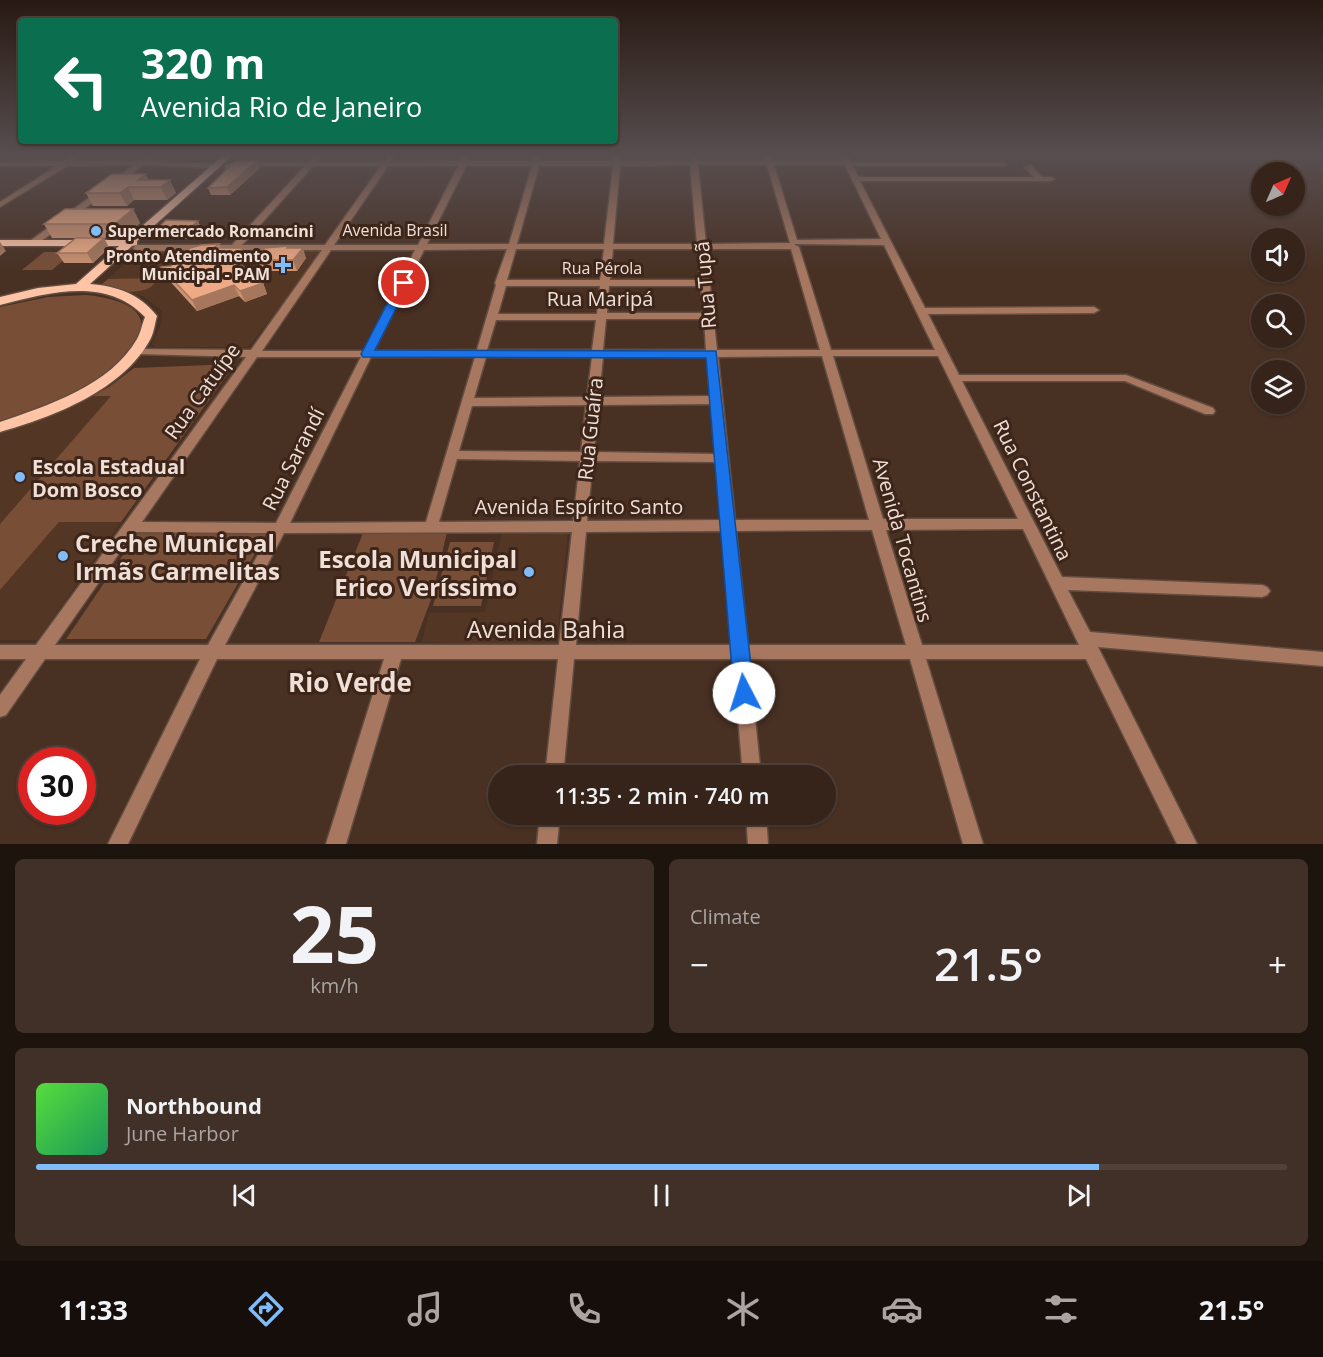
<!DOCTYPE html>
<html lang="en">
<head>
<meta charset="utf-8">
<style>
	:root { --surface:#36241a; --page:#413027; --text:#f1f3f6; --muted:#aaa4a2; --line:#504139; --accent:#81bcfa }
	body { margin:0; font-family:"Open Sans",sans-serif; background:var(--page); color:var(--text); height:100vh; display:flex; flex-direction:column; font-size:22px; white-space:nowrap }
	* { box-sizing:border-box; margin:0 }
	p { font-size:20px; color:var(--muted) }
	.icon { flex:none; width:33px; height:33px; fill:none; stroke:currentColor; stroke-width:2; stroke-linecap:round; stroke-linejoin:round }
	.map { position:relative; height:844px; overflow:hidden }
	.sheet { display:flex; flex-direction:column; gap:15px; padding:15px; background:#1e140e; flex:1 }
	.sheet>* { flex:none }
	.banner { position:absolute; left:18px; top:18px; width:600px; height:126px; border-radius:6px; box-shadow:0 2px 4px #0004,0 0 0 2px var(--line); background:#0b6e4f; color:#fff; overflow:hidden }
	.needle { width:39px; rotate:45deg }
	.fabs { position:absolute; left:1251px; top:162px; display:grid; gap:12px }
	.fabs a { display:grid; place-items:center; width:54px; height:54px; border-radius:50%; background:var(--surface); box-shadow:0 2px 4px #0004,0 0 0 2px var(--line); font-size:30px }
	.speed { position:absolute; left:18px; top:747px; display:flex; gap:12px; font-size:30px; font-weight:700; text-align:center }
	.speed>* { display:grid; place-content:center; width:78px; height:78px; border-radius:50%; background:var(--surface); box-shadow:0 2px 4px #0004,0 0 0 2px var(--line); line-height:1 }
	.speed .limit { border:9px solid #d22; background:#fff; color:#111 }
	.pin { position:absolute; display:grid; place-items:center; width:51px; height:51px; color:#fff; margin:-26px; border:3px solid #fff; border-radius:50%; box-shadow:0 2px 6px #0007 }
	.me { position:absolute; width:66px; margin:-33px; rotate:355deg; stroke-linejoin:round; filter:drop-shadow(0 0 4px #0008) }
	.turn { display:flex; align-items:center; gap:21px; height:126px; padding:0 24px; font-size:27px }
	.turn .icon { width:78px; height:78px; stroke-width:2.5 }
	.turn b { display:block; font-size:42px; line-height:51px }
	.big { font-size:45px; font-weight:600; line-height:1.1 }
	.sheet .widget { flex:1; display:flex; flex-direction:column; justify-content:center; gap:9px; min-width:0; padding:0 21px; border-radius:9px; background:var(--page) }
	.sheet .dial { align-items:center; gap:0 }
	.dial b { font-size:78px; line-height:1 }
	.song { display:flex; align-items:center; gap:18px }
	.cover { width:72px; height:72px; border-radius:9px; background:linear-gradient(135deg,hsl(110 70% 55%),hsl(150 70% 35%)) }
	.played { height:6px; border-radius:3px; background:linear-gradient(90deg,var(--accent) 85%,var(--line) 85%) }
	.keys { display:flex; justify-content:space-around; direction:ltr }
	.heat { display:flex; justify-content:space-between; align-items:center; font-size:33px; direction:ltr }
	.sheet .tiles { flex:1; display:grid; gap:15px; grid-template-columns:1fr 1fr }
	.widget:last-child { grid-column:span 2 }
	.trip { position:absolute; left:488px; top:765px; width:348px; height:60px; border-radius:30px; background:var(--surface); box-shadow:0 2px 4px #0004,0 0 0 2px var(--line); font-weight:600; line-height:60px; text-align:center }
	.tabs { display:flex; height:96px; justify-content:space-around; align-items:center; background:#160e0a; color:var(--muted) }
	.tabs .icon { width:42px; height:42px }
	.tabs .active { color:var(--accent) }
	.tabs b { font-size:27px; color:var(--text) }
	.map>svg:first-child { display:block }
</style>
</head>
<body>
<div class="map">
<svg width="1323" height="844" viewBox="0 0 1323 844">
	<rect width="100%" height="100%" fill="#483023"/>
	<g fill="#543625">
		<polygon points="145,249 320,250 320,251 290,295 248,347 155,347 152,344 161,324 162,311 145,297 102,284 138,252"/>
		<polygon points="92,396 111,396 0,524 0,433 52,415"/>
		<polygon points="59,522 121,522 37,640 0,640 0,590"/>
		<polygon points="502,531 568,531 556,647 422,642 429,613 485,612"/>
	</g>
	<g fill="#784e37">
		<polygon points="44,252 73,252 52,270 22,270"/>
		<path d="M159 278C156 281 152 287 149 288 138 294 110 293 102 284L108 279Z"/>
		<path d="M86 295C184 305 132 360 82 392 59 406 25 415 0 424V307L48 297Z"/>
		<polygon points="235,364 121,522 59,522 0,590 0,524 111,396 92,396 109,387 134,368"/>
		<polygon points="447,532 432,597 415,642 319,642 363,533"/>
		<polygon points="138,533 267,533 206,639 66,639"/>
		<polygon points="450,542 494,542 481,606 433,606"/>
	</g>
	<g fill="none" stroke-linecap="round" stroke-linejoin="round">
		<defs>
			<g id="minor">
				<polygon points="76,154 83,154 73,161 140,161 150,154 157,154 149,161 216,164 220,166 216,168 143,165 36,245 30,245 30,241 134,165 67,166 0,207 0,202 57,166 0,166 0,162 63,161"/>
				<path d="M317 154H323L317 162H384L390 154H396L391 162 461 161 465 154H471L468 161H533L536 154H542L540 161H614L615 154H621V161H690V154H696L697 161H766L764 154H770L773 161H843L840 154H846L851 162H1004L1008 164 1004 166H853L858 177H1034L1024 167 1031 165 1042 177H1051L1055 179 1051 181H860L925 308 1094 307 1099 310 1094 313 928 314 959 375H1126L1213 408 1215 411 1213 414H1205L1125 381H962L1062 577 1262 585 1267 587 1270 591 1267 595 1262 597 1068 590 1090 632 1323 652V666L1098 647 1197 844H1177L1086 659H926L983 844H963L910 659H749L761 776H743L733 659H574L563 776H545L558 659H401L346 844H326L384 659H217L128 844H108L200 659H45L6 715 0 717V695L26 659H0V645H36L246 357 137 354 133 353 132 351 133 349 251 350 322 250 137 251 133 248 137 245H232L305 166H250L228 169H225V165L250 162H309ZM690 165 697 244H613L620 166ZM698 165H767L790 243 706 244ZM774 165H845L881 239 797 240ZM313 166H381L325 245H242ZM388 166H458L418 245H334ZM466 166H532L509 244H427ZM539 166H613L604 244H517ZM794 244 884 245 935 350H831L799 247ZM507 249 495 283 496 285 477 350 374 351 424 250ZM516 249H604L600 280H507ZM613 249H698L700 280H610ZM706 249H791L820 350H717ZM331 250H415L364 351H262ZM506 286H600L597 314H498ZM609 286H701L703 313H607ZM606 319H704L706 350H603ZM496 320H596L592 350H487ZM822 356 869 520H735L718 357ZM833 356H938L1018 519H883ZM257 357H361L276 523 142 522ZM371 357H475L426 522 290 523ZM486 357H592L587 397 474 398ZM603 357H707L710 396 599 397ZM711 404 715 454 594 452 598 405ZM586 405 581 452 459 451 472 406ZM457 459 580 461 573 521 439 522ZM593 461 716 462 721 520 587 521ZM1023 529 1079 645H922L886 530ZM872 530 906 645H748L736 531ZM722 531 731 645H576L586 532ZM134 532 270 533 208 645H55ZM572 532 559 645H225L284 533Z"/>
				<polygon points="540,814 560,814 557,844 537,844"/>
				<polygon points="746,814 766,814 768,844 748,844"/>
			</g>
			<path id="major" d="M225 154H234L137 241V245L132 246 90 284C117 286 140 294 157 316 155 323 154 332 151 338 124 390 53 417 0 432V422C47 406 111 385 137 339 141 332 142 324 145 317 105 276 49 293 0 305V297L38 288 76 284 119 246H0V240H126Z"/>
		</defs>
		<use href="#minor" stroke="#634c40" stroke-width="3"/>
		<use href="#major" stroke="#634c40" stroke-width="3"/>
		<use href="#minor" fill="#a7785f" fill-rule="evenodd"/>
		<use href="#major" fill="#fec4a5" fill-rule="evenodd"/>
	</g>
	<g fill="#cc9272">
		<polygon points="260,168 230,195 211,195 208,188"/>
		<polygon points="149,180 176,193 167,200 134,200 127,206 93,206 86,193"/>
		<polygon points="133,209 140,223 122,238 52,238 44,224"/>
		<polygon points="198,221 202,231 194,239 162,239 157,229"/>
		<polygon points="104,238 109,248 93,263 64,263 57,253"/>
		<polygon points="219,244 221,248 248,259 242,265 263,283 267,294 245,302 239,296 197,311 167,278 161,267 171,266"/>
		<polygon points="289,248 306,258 297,271 259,271 254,260"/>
	</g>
	<g fill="#a6775d">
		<polygon points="257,161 260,168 230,195 227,187"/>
		<polygon points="146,174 152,187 138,180"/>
		<polygon points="170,180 176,193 167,200 161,187"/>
		<polygon points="128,187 134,200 127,206 120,193"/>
		<polygon points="133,209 140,223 122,238 115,224"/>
		<polygon points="198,221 202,231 194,239 189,229"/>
		<polygon points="104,238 109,248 93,263 87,253"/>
		<polygon points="0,242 6,251 0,256"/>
		<polygon points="243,248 248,259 239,269 234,259"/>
		<polygon points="303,248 306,258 297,271 293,260"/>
		<polygon points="263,283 267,294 245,302 240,291"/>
		<polygon points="234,285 239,296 197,311 192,300"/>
	</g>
	<g fill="#edaa85" stroke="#a6775d" stroke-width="1.5">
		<polygon points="257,161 227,187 208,188 234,162"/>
		<polygon points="112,174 146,174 138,180 170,180 161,187 128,187 120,193 86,193"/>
		<polygon points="65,209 133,209 115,224 44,224"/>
		<polygon points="166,220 198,221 189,229 157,229"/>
		<polygon points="76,238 104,238 87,253 57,253"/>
		<polygon points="219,244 213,248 243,248 234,259 263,283 240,291 234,285 192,300 161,267 171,266 190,248 201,245"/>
		<polygon points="289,246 287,248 303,248 293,260 254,260 265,248"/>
	</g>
	<linearGradient id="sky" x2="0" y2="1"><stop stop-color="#281a13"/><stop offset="0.57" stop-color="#584e50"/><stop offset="1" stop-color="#584e50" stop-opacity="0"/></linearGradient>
	<rect width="1323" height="272" fill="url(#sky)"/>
	<polygon fill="#1a73e8" stroke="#114b97" stroke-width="1.5" points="404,279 409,283 375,350 716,351 754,693 751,700 744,703 737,700 734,693 706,358 363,357 361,354 398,283"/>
	<g fill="#81bcfa" stroke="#3d2619" stroke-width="2">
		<circle cx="96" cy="231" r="6"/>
		<path d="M280 256h6v6h6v6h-6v6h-6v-6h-6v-6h6z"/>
		<circle cx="20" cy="477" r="6"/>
		<circle cx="63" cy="556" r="6"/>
		<circle cx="529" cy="572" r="6"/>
	</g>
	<g text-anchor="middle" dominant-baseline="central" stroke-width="6" stroke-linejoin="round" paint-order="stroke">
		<g font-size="16" fill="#efdfd7" stroke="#3d2619">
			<text x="395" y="230">Avenida Brasil</text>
			<text x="602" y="268">Rua Pérola</text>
		</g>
		<g font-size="16" font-weight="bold" fill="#efdfd7" stroke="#3d2619" text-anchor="start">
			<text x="108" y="231">Supermercado Romancini</text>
			<text x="270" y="256" text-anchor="end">Pronto Atendimento<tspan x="270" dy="18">Municipal - PAM</tspan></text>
		</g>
		<g font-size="20" fill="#efdfd7" stroke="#3d2619">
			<text transform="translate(705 285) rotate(-95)">Rua Tupã</text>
			<text x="600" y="298">Rua Maripá</text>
			<text transform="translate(202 391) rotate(-54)">Rua Catuípe</text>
			<text transform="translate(590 429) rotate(-84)">Rua Guaíra</text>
			<text transform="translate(293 459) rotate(-63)">Rua Sarandí</text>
			<text transform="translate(1033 490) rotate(64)">Rua Constantina</text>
			<text x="579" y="506">Avenida Espírito Santo</text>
			<text transform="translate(903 540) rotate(74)">Avenida Tocantins</text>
		</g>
		<g font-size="20" font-weight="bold" fill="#efdfd7" stroke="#3d2619" text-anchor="start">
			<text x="32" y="466">Escola Estadual<tspan x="32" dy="23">Dom Bosco</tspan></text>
		</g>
		<g font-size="24" font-weight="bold" fill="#efdfd7" stroke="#3d2619" text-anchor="start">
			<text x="75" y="542">Creche Municpal<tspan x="75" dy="28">Irmãs Carmelitas</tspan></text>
			<text x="517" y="558" text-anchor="end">Escola Municipal<tspan x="517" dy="28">Erico Veríssimo</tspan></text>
		</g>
		<g font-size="24" fill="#efdfd7" stroke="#3d2619">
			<text x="546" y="628">Avenida Bahia</text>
		</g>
		<g font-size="26" font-weight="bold" fill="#efdfd7" stroke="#3d2619">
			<text x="350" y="682">Rio Verde</text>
		</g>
	</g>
</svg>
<div class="fabs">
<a><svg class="needle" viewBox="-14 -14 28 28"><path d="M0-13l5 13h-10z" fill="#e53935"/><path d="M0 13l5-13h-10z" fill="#aaa4a2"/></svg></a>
<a><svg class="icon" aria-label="sound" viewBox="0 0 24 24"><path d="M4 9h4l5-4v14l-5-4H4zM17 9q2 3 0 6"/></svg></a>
<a><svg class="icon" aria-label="search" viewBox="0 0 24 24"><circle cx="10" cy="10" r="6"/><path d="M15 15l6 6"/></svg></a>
<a><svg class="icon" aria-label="layers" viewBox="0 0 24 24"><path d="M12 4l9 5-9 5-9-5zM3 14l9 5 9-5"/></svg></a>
</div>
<div class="speed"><div class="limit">30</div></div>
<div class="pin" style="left:404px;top:283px;background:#d93025"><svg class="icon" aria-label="arrive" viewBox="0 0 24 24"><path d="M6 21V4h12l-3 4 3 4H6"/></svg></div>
<svg class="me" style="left:744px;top:693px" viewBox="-20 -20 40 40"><circle r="19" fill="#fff"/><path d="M0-13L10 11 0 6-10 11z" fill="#1a73e8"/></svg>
<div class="trip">11:35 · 2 min · 740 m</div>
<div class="banner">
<div class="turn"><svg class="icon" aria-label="left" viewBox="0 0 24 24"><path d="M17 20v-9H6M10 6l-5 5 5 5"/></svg><div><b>320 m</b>Avenida Rio de Janeiro</div></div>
</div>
</div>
<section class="sheet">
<div class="tiles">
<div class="widget dial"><b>25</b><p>km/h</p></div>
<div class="widget"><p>Climate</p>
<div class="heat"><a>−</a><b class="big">21.5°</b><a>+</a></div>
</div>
<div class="widget">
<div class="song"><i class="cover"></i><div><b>Northbound</b><p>June Harbor</p></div></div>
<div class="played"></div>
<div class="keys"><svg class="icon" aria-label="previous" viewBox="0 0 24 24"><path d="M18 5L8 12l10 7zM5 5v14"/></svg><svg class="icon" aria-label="pause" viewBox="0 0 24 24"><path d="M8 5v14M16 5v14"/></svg><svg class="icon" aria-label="next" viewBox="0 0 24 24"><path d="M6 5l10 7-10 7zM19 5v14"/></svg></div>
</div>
</div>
</section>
<nav class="tabs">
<b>11:33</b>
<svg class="icon active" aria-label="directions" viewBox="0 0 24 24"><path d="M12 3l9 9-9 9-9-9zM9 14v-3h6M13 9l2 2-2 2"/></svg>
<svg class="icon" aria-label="music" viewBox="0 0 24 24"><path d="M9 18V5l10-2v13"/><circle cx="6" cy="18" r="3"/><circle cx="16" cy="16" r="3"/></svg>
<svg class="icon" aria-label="phone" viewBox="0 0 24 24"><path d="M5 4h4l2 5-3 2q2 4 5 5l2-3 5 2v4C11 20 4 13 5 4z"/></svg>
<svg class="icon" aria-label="climate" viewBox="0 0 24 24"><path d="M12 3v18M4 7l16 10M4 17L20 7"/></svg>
<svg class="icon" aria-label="car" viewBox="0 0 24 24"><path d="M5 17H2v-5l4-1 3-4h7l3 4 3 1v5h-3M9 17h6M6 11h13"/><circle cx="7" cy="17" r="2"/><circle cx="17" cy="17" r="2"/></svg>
<svg class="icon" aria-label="filters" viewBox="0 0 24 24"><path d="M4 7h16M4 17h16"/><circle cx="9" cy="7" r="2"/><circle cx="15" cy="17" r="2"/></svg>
<b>21.5°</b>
</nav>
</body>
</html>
